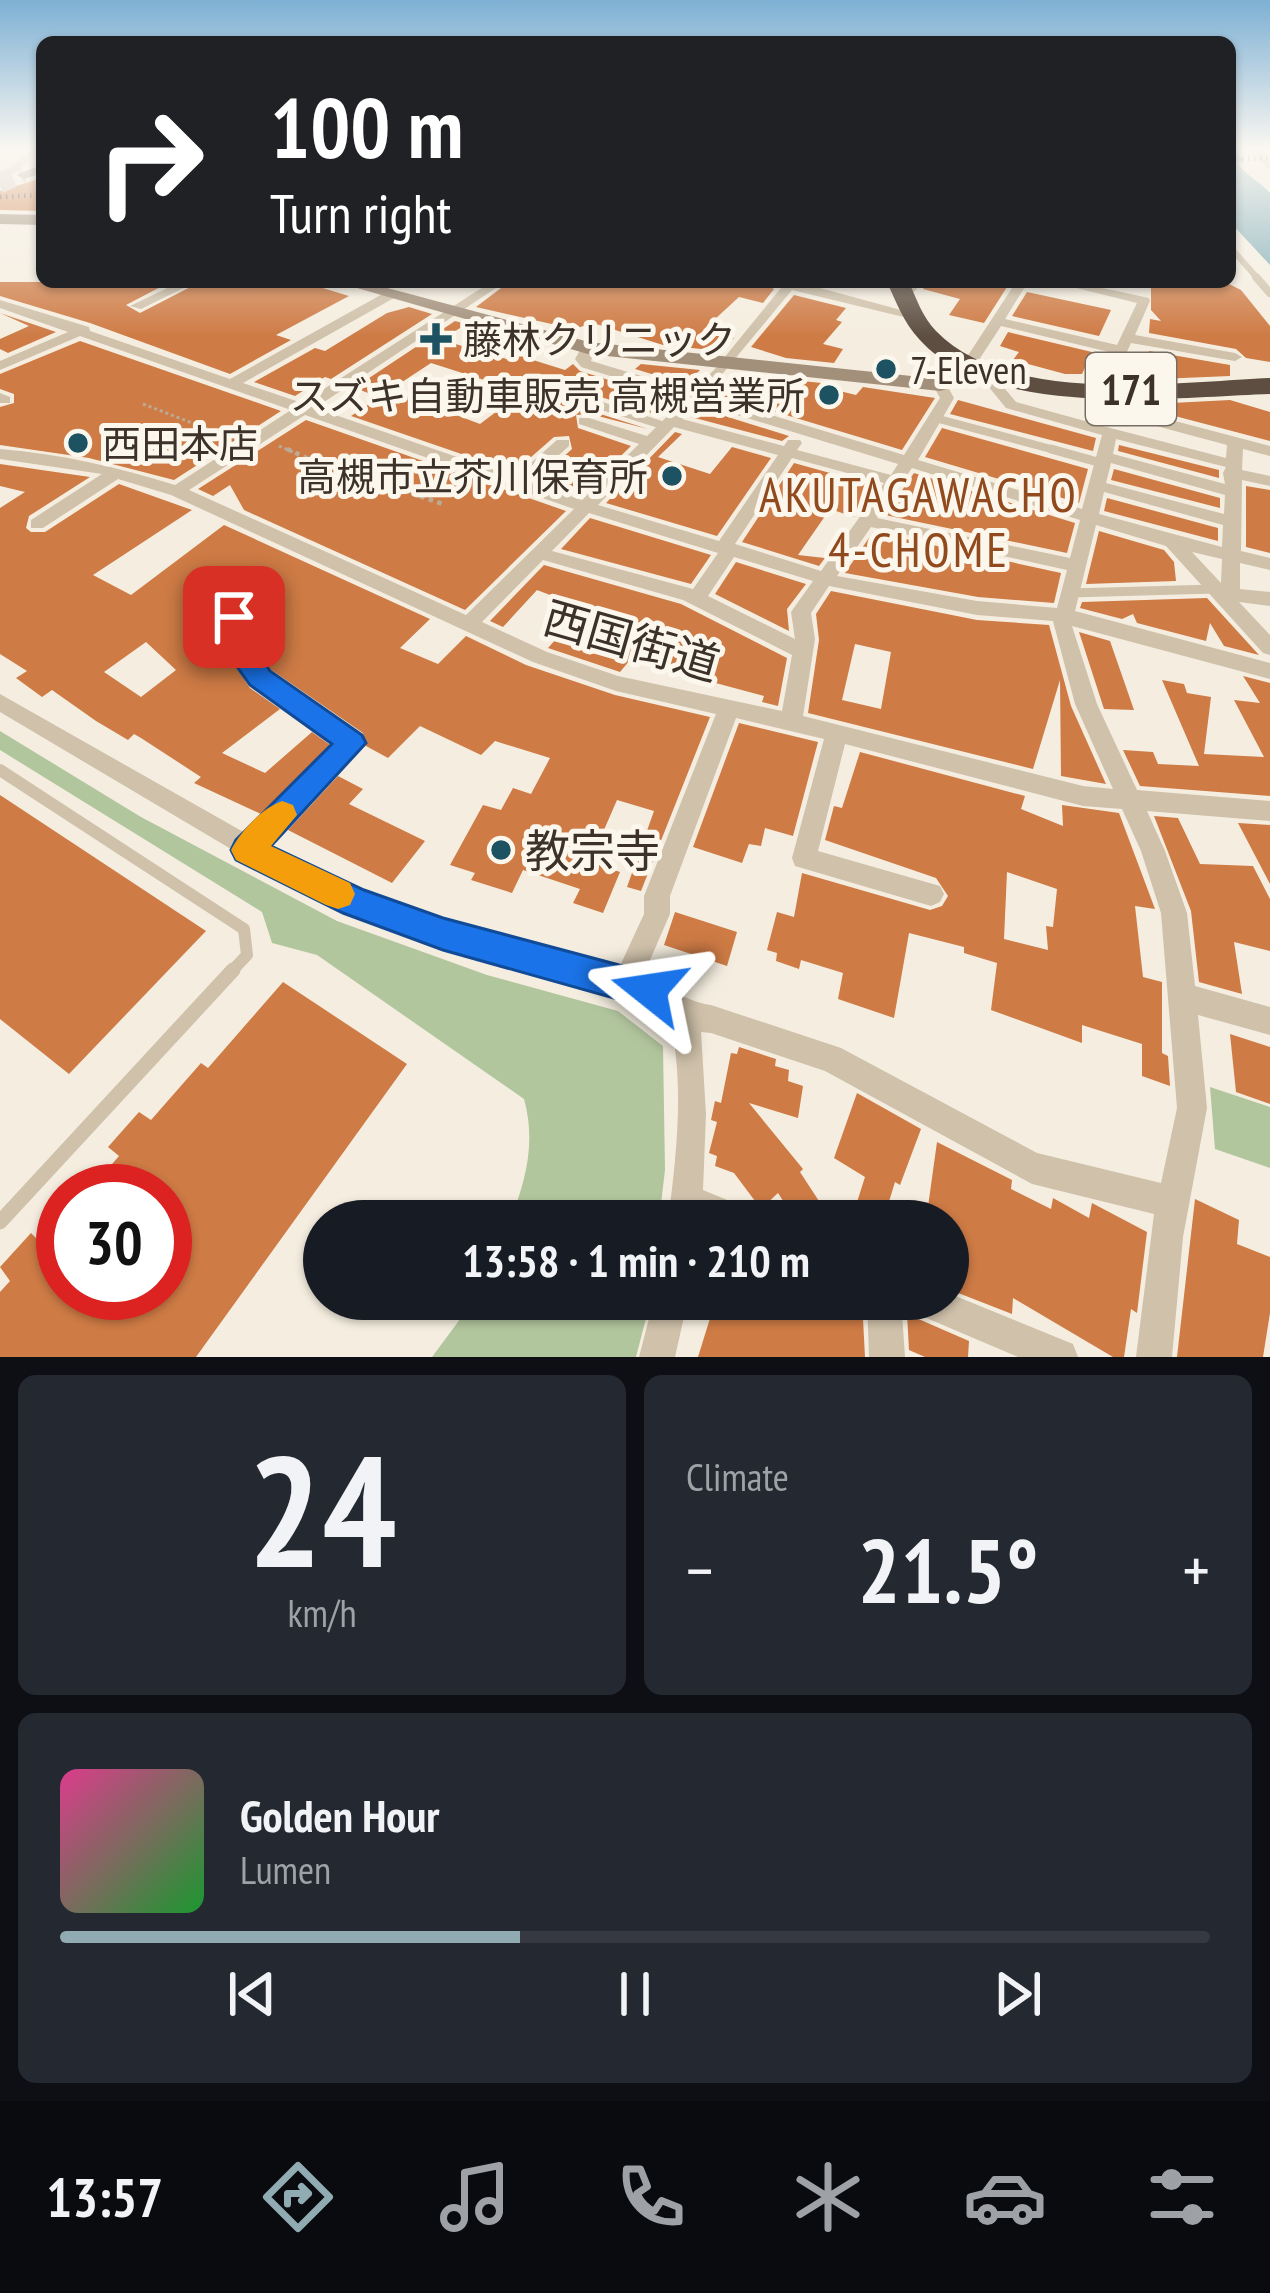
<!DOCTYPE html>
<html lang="en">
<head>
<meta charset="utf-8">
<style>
	:root { --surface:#171b24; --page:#242831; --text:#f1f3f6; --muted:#9ea1a6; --line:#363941; --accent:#91abb3 }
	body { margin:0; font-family:"PT Sans Narrow","Noto Sans JP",sans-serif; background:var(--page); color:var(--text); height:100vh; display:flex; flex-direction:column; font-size:45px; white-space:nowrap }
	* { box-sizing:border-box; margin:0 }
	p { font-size:39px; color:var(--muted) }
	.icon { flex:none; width:66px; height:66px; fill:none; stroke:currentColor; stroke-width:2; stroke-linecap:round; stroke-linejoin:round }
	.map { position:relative; height:1357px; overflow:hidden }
	.side { display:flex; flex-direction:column; gap:18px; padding:18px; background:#0d0f14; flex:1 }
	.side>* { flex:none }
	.top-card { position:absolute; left:36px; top:36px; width:1200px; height:252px; border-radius:18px; box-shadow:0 3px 9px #0004; background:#202124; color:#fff; overflow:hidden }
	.speed { position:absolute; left:36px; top:1164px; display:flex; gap:24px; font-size:60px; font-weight:700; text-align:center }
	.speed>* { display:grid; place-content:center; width:156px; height:156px; border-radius:50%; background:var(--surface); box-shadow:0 3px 9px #0004; line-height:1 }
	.speed .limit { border:18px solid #d22; background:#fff; color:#111 }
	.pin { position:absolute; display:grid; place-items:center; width:102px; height:102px; color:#fff; margin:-51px; border-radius:24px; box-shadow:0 6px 18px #0006 }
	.me { position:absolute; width:132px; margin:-66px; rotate:285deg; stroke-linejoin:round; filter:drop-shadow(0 0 9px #0008) }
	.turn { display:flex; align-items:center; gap:42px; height:252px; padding:0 36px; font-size:54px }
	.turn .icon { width:156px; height:156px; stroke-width:2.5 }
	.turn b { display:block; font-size:84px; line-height:102px }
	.big { font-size:90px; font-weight:600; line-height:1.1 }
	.side .widget { flex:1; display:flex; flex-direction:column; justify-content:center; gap:18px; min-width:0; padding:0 42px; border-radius:18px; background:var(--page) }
	.side .dial { align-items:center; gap:0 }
	.dial b { font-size:156px; line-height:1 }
	.song { display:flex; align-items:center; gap:36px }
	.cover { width:144px; height:144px; border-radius:18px; background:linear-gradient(135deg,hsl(330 70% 55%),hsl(130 70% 35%)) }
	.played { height:12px; border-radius:6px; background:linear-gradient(90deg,var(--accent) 40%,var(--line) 40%) }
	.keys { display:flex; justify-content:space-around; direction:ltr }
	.heat { display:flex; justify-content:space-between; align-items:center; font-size:66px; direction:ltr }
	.side .tiles { flex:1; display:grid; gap:18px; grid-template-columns:1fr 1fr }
	.widget:last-child { grid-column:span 2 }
	.trip { position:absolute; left:303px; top:1200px; width:666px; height:120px; border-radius:60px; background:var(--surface); box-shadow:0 3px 9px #0004; font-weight:600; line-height:120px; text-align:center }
	.dock { display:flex; height:192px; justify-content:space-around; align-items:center; background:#090b0e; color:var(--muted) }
	.dock .icon { width:84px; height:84px }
	.dock .selected { color:var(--accent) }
	.dock b { font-size:54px; color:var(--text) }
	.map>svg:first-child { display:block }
</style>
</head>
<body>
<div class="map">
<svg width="1270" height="1357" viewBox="0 0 1270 1357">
	<rect width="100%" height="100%" fill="#f5eee0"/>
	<g fill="#b2c69e">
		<path d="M0 731 141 817 337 921 487 975 618 1011 663 1046 665 1170 659 1221H510C526 1180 536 1142 524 1099L317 955 272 943 262 912 0 750Z"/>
		<polygon points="1210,1087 1270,1107 1270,1168 1215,1149"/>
		<polygon points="475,1299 651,1299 636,1357 432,1357"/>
	</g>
	<path fill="#7caab5" d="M1230 147H1235L1244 162 1237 163C1245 174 1259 181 1270 193V265L1230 222Z"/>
	<g fill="#ce7b45" fill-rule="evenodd">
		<polygon points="42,178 42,211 0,210 0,191"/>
		<polygon points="0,282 170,282 126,305 140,313 200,282 303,282 349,296 276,335 291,340 230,374 90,323 0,296"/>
		<polygon points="509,282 764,282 774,289 763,303 739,297 703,330 734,338 720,351 663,345 593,323 574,329 476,307"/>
		<polygon points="928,282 1003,282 1000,286 1007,287 984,323 949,315 960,299 923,289"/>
		<polygon points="1151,282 1225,282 1241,290 1270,326 1270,362 1246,358 1236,349 1149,333 1150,319 1161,321 1151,310"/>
		<polygon points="1027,292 1111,310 1099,336 1012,316"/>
		<polygon points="794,295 846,308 836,320 842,322 823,344 843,349 834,363 786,358 751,347"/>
		<polygon points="409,307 432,314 331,379 325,377 295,396 254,382 315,348 325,351 387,313"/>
		<polygon points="0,313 56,332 8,353 0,349 0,339 29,326"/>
		<path d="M455 321 466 324 442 340 510 360 517 355 565 370 573 364 580 371 676 401 661 416 560 384 552 387 556 400 648 429 590 414 576 415 578 428 631 446 581 495 538 480 572 449 569 436 554 437 514 472 351 416 380 397 354 388ZM431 363 522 392 480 424 390 390Z"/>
		<polygon points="1008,332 1092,352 1082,374 1065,374 1013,360 1019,352 1000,346"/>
		<polygon points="80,341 281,411 174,480 89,458 0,445 0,407 14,403 14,394 0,389 0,374"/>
		<polygon points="1149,351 1230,365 1230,376 1136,380 1126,366 1128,360 1148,355"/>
		<polygon points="641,364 700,370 696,374 701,376 691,386 635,369"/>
		<polygon points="767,377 821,383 819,386 856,395 863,387 935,398 902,450 713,393 722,382 754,391"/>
		<polygon points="958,400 1096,438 1093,451 950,414"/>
		<polygon points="1230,400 1270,412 1270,441 1133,405"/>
		<polygon points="699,408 789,436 782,441 691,417"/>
		<polygon points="306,420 566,511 465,610 244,510 230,485 213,496 198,489"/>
		<polygon points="942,428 1088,469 1079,503 925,457"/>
		<polygon points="675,432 682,434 658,457 710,474 732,447 771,458 717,536 606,503"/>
		<polygon points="1119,445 1219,470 1219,478 1118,451"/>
		<polygon points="794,463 877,486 854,517 830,509 798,555 825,558 819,566 742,542"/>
		<path d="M0 464 90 477 29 516 26 528 31 532H45L119 484 192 510 93 575 131 595 224 525 430 619 400 648 438 664 466 636 526 665 615 695 710 717 641 891 627 887 654 811 617 800 590 862 620 872 603 913 573 903 580 889 523 870 512 893 471 880 475 873 450 865 483 805 501 810 513 788 531 794 550 758 495 741 481 755 420 726 388 758 366 746 363 733 270 669 235 601 224 599 213 609 235 666 250 688 280 709 222 753 265 773 312 732 330 745 261 814 194 783 201 777 141 738 134 734 128 740 96 721 52 690 42 697 16 678 27 671 0 654V508L25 492 0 486ZM146 642 176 670 141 697 104 672Z"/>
		<polygon points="1114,469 1220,498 1220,508 1111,480"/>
		<polygon points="914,473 1075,523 1067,553 885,515"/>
		<polygon points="1246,486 1270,490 1270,553 1246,547"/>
		<polygon points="1107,498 1218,528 1218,541 1104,511"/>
		<polygon points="590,518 711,555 691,584 561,549"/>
		<polygon points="1099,531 1164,550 1174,562 1176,581 1086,584"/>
		<polygon points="873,532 1061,573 1054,603 978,597 845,573"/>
		<polygon points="736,562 806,584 787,609 789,631 715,594"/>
		<polygon points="544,565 681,604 787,658 778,706 762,702 764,696 630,660 620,672 548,648 584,608 537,590 503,627 490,621"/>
		<path d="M831 591 977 620 1049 625 1071 706 1106 784 1061 776 1060 680 1033 769 808 713 819 640 816 614ZM855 644 891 652 881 709 842 700Z"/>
		<polygon points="1207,598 1259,655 1224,646 1210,623 1206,641 1137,623 1133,614 1122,619 1080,608 1082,602"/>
		<polygon points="1079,632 1110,641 1134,710 1104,709"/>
		<polygon points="1243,676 1270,683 1270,796 1140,786 1123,750 1153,752 1158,764 1199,766 1162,680 1184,684 1187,693 1211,697 1204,754 1264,757 1234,700 1260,703"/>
		<polygon points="739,723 818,742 793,836 765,828 761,846 749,844 742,863 693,847"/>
		<path d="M860 752 1025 796 1021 809 1063 826 1062 805 1119 813 1155 909 1135 906 1143 977 1162 982V1053L1168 1056 1170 1086 1142 1076V1044L1082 1025V1043L991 1010 997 963 964 953V947L909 933 894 1018 838 999 843 973 801 960 799 969 776 961 777 953 767 950 777 912 794 917 802 873 930 910 942 906 948 896 936 878 825 840 834 806 842 808ZM1007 872 1057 889 1053 927 1046 926 1048 950 1004 939Z"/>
		<polygon points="338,776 363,789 349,804 425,841 392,883 288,830"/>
		<polygon points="0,795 206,931 69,1074 0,1019"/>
		<polygon points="1154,816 1178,818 1200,864 1253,866 1270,899 1270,951 1234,942 1242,994 1199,982 1191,911"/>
		<polygon points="1238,823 1270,825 1270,884"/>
		<polygon points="675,912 737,932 727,966 664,945"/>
		<polygon points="283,982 407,1064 196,1357 0,1357 0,1292 10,1281 0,1267 31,1233 42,1244 63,1220 63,1293 165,1293 165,1191 89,1191 119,1156 108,1147 139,1112 151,1120 201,1063 208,1068"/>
		<polygon points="1230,1034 1270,1047 1270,1104 1236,1092"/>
		<polygon points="739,1047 776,1059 775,1066 789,1070 788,1081 803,1086 798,1118 749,1103 803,1169 800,1172 832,1221 796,1221 778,1193 761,1209 734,1173 715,1166 717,1156 709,1153 717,1122 711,1120 715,1101 721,1103 731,1053 737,1054"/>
		<polygon points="857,1093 921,1129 900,1185 895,1182 883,1221 851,1221 865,1177 834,1158"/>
		<polygon points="937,1142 1012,1180 1011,1189 1051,1209 1053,1198 1089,1218 1092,1203 1147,1232 1137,1313 1131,1309 1124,1357 1113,1357 1013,1298 1012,1314 948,1289 948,1221 926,1221"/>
		<polygon points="1195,1199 1239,1220 1237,1244 1270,1257 1270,1313 1263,1357 1177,1357"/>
		<polygon points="716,1299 837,1299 863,1319 865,1357 698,1357"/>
		<polygon points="907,1314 969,1341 968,1357 925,1357 909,1350"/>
	</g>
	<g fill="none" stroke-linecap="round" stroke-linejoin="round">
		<polyline stroke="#d0c8bc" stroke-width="15" stroke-dasharray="15 8" stroke-linecap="butt" points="0,186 24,175"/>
		<g stroke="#bbab94" stroke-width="3" stroke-dasharray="3 3" stroke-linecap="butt">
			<polyline points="143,404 226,436"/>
			<polyline points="279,446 293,452"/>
		</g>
		<polyline stroke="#bbab94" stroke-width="4.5" stroke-dasharray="4.5 4.5" stroke-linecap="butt" points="287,449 376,490 392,487 443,504"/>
		<polyline stroke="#cfc1aa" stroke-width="6" points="1230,247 1259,280"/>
		<g stroke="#cfc1aa" stroke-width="8">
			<polyline points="1256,277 1270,293"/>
			<polyline points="558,392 665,426"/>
			<polyline points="935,418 1062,452"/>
		</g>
		<g stroke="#cfc1aa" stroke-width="9">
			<polyline points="1051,449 1105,464"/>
			<polyline points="1070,593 1215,589"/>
		</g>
		<polyline stroke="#cfc1aa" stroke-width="12" points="0,770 244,929 247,955 230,973"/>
		<polyline stroke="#cfc1aa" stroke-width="15" points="0,1222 233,970"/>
		<g fill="#cfc1aa" fill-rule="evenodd">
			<polygon points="33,147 42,148 16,172 0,177 0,171 10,168"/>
			<polygon points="1245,147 1255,147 1270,161 1270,170"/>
			<polygon points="180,282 196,282 141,309 130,306"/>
			<path d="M491 282H505L315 408 515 477 557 440H569V446L529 482 582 500 639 444 579 424V418H589L647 436 685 399 581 367 575 359 583 345 595 348 591 361 692 391 715 369 781 288 771 282H798L923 316 916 320 792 290 705 395 904 455 940 398 933 385 945 382 954 398 918 460 1082 509 1102 435 1006 408 979 375 981 372H991L1016 402 1085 421 1094 403 1099 401 1270 446V456L1243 449 1242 470 1270 476V486L1242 480 1241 551 1270 558V570L1240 563V589L1270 592V606L1239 602 1270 635V655L1263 653 1166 546 1096 525 1075 611 1270 663V679L1072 626 1097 704 1137 790 1270 801V821L1147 811 1165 851 1187 913 1195 986 1270 1007V1035L1198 1015 1207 1108 1183 1237 1172 1357H1136L1154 1214 1032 1184 825 1071 711 1033 701 1032 706 1114 703 1190 749 1209 753 1221H668C676 1159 685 1084 670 1022 620 979 532 975 470 955 394 931 320 897 250 860L238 858 236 852 0 712V694L247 834 337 744 253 684 239 664 217 610 227 603 234 605 258 661 267 672 360 737 363 743 268 845 409 909 468 929 619 968 644 914V896L716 714 616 691 533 662 171 495 118 479 43 528H31V520L102 474 0 459V449C61 454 117 467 175 485L291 410 80 336 0 370V361L68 332 0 308V300L89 327 90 331 230 379 386 292H394V298L243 383 302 403ZM698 403 898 464 891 475 797 450 802 443 800 440H788L784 446 682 419ZM1104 412 1227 445 1226 458 1099 425ZM305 415 574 509 466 615 189 490ZM674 427 778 455 719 541 598 505ZM1116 439 1226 467 1223 473 1225 484 1113 454ZM792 458 884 483 821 571 735 544ZM1111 463 1225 495 1224 514 1106 483ZM912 468 1080 520 1070 558 877 518ZM1104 492 1223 525 1222 547 1099 514ZM589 513 718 553 693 589 552 551ZM871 527 1067 570 1057 608 977 601 837 576ZM1192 552 1222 559 1221 583ZM734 557 813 581 791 612 795 639 708 596ZM543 560 683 600 792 655 782 711 618 676 547 652 482 622ZM829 586 977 615 1053 621 1075 704 1113 789 1083 786 803 716 815 639 811 613ZM736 718 824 739 792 858 795 866 931 906 940 902 944 894 940 886 818 851 845 744 1083 806 1122 809 1141 851 1161 913 1177 1108 1161 1183 1037 1153 841 1048 711 1005C684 1001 669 986 643 976L670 914V896Z"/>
			<polygon points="911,282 924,282 908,297 900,297 900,291"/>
			<polygon points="1016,282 1028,282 1005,319 1117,345 1137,303 1052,282 1075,282 1149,298 1150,301 1135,335 1235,353 1242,357 1235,361 1131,343 1110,389 1103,393 1096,389 1113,353 1001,326 975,366 965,366 963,363"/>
			<polygon points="0,393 10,397 10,403 0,403"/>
			<polygon points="948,1293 1073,1344 1078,1357 1018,1357 910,1311 905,1299 948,1299"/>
			<polygon points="654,1299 688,1299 675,1357 639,1357"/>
			<polygon points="867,1299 901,1299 905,1357 869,1357"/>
		</g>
		<g fill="#a3907b" fill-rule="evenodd">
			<polygon points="42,164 42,173 24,179 17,175"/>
			<polygon points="0,214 42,215 42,225 0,224"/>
			<polygon points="336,282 365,282 589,342 940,379 993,366 1003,372 940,391 588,354"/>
		</g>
		<path fill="#5d4e41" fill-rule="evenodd" d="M887 282H909C916 298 923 318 936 331 1009 406 1174 382 1270 378V394C1173 397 991 420 919 339 904 323 896 302 887 282Z"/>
		<g stroke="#3c322a" stroke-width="4.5" stroke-dasharray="1.5 4.5" stroke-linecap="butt">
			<polyline points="1230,159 1270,158"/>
			<polyline points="0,197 42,195"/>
		</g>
	</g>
	<linearGradient id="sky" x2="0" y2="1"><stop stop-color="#7db0d4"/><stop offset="0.44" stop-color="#faf7f1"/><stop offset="1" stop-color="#faf7f1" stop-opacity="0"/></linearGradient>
	<rect width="1270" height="337" fill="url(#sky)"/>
	<path fill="#1a73e8" stroke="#114b97" stroke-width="3" d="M234 609C256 617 255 653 270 671L362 735 366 743 271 846 364 890 443 918 649 973 661 978 667 990 661 1003 649 1008 443 950 343 913 236 860 231 850 236 840 332 744 250 685 235 664 221 617Z"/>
	<path fill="#f59e0b" d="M282 801 293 805 297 815 271 846 350 883 355 894 350 905 338 909 326 905 236 860 231 850C240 832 262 808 282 801Z"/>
	<g fill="#1c5261" stroke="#fcf7ed" stroke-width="4.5">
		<path d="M430 321h12v12h12v12h-12v12h-12v-12h-12v-12h12z"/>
		<circle cx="886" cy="369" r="12"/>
		<circle cx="829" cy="395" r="12"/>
		<circle cx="78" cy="443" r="12"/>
		<circle cx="672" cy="476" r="12"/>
		<circle cx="501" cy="850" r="12"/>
	</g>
	<g text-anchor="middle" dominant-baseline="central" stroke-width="10" stroke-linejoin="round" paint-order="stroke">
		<g font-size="39" fill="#3c322a" stroke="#fcf7ed" text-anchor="start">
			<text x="463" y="339">藤林クリニック</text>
			<text x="910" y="369">7-Eleven</text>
			<text x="805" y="395" text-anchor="end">スズキ自動車販売 高槻営業所</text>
			<text x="102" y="443">西田本店</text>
			<text x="648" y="476" text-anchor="end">高槻市立芥川保育所</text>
		</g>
		<rect fill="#fcf7ed" stroke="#766d64" stroke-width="3" x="1086" y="353" width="90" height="72" rx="9"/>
		<g font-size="42" font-weight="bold" fill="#3c322a">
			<text x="1131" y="389">171</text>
		</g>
		<g font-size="45" fill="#3c322a" stroke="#fcf7ed">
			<text transform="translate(632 640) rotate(16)">西国街道</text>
		</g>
		<g font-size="45" fill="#3c322a" stroke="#fcf7ed" text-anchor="start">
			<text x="525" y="850">教宗寺</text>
		</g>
		<g font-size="48" letter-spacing="3" fill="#914a1d" stroke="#fcf7ed">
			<text x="919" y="494">AKUTAGAWACHO<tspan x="919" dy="55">4-CHOME</tspan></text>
		</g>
	</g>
</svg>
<div class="speed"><div class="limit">30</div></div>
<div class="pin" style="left:234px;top:617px;background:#d93025"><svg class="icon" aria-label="arrive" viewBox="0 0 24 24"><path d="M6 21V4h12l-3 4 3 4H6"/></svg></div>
<svg class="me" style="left:649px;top:990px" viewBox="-20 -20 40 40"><path d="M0-17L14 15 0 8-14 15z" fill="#1a73e8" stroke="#fff" stroke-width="4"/></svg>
<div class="trip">13:58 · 1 min · 210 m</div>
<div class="top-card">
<div class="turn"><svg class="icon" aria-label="right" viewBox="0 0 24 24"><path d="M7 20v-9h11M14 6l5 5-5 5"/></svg><div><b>100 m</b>Turn right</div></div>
</div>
</div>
<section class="side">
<div class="tiles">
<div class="widget dial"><b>24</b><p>km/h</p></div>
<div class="widget"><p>Climate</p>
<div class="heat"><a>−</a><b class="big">21.5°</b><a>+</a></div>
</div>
<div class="widget">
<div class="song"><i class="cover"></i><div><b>Golden Hour</b><p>Lumen</p></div></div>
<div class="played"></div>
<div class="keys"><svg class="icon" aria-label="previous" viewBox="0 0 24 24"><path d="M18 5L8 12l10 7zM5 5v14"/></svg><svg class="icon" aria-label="pause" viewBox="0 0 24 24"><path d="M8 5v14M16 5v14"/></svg><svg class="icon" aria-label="next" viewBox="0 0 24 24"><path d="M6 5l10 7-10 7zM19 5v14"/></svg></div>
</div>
</div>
</section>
<nav class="dock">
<b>13:57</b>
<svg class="icon selected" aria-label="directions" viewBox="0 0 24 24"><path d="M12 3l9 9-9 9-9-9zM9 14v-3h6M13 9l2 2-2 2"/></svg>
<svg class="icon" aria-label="music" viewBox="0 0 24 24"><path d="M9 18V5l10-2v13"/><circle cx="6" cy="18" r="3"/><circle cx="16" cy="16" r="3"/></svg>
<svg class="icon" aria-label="phone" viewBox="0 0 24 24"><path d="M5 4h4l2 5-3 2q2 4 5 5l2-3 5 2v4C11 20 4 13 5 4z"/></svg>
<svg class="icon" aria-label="climate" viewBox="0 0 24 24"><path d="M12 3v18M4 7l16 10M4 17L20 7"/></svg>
<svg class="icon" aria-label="car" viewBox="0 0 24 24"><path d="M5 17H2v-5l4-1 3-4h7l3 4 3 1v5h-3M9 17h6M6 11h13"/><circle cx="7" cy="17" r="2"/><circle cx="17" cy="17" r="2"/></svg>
<svg class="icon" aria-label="filters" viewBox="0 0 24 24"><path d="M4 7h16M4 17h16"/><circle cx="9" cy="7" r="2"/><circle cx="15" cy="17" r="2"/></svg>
</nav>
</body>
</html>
